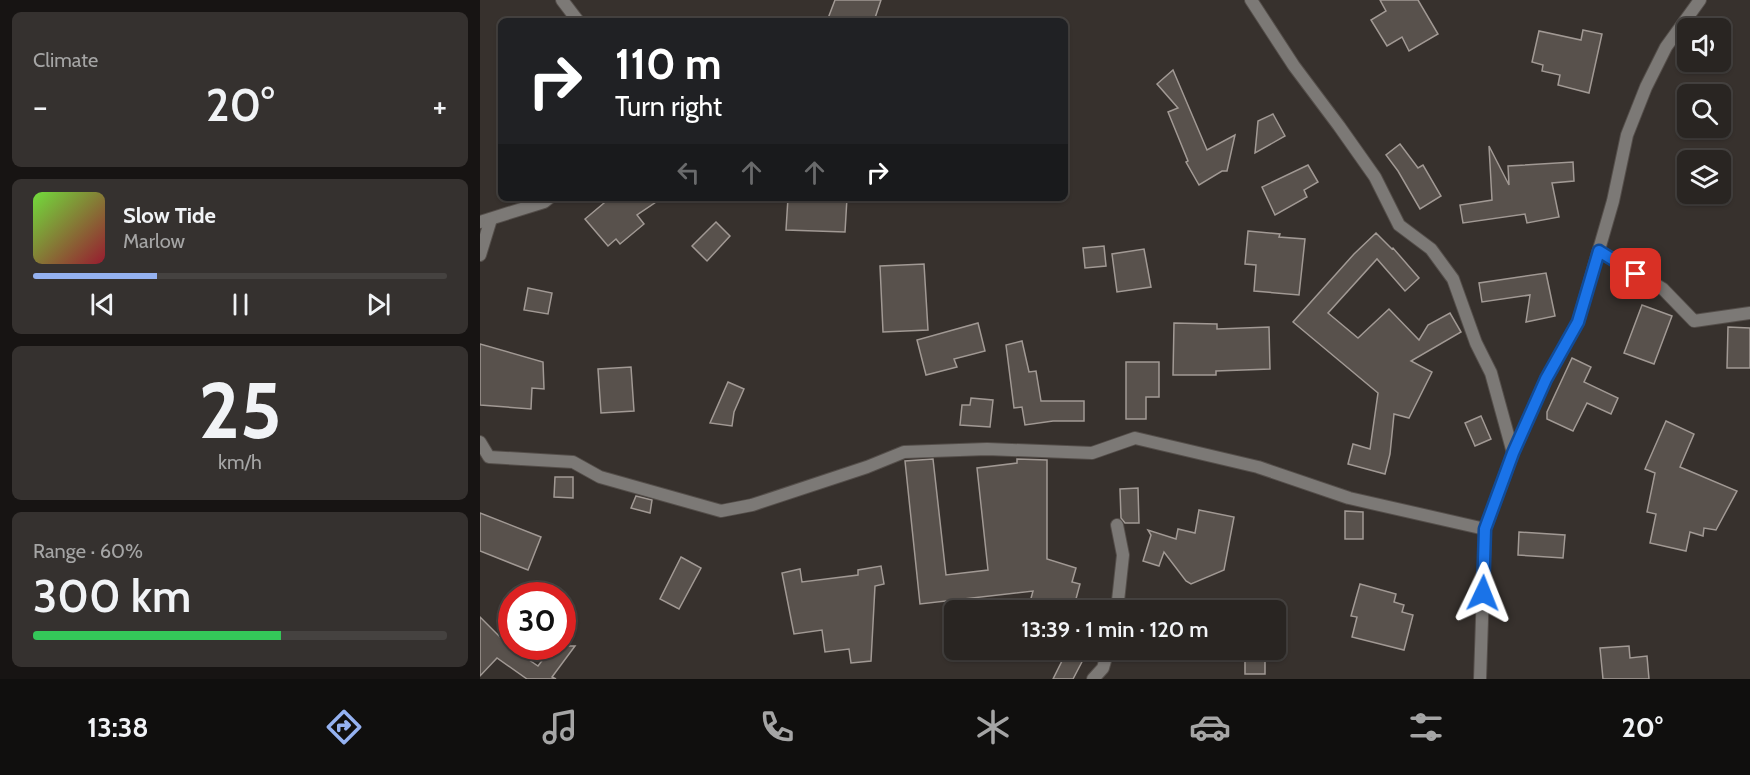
<!DOCTYPE html>
<html lang="en">
<head>
<meta charset="utf-8">
<style>
	:root { --surface:#292522; --page:#35312f; --text:#f1f3f6; --muted:#a5a5a5; --line:#454240; --accent:#95b2f1 }
	body { margin:0; font-family:Cabin,sans-serif; background:var(--page); color:var(--text); height:100vh; display:flex; flex-direction:column; font-size:22px; white-space:nowrap }
	* { box-sizing:border-box; margin:0 }
	p { font-size:20px; color:var(--muted) }
	.icon { flex:none; width:33px; height:33px; fill:none; stroke:currentColor; stroke-width:2; stroke-linecap:round; stroke-linejoin:round }
	.map { position:relative; flex:1; overflow:hidden }
	.side { display:flex; flex-direction:column; gap:12px; padding:12px; background:#171413; width:480px }
	.side>* { flex:none }
	.hud { position:absolute; left:18px; top:18px; width:570px; height:183px; border-radius:9px; box-shadow:0 2px 4px #0004,0 0 0 2px var(--line); background:#202124; color:#fff; overflow:hidden }
	.fabs { position:absolute; left:1197px; top:18px; display:grid; gap:12px }
	.fabs a { display:grid; place-items:center; width:54px; height:54px; border-radius:9px; background:var(--surface); box-shadow:0 2px 4px #0004,0 0 0 2px var(--line); font-size:30px }
	.speed { position:absolute; left:18px; top:582px; display:flex; gap:12px; font-size:30px; font-weight:700; text-align:center }
	.speed>* { display:grid; place-content:center; width:78px; height:78px; border-radius:50%; background:var(--surface); box-shadow:0 2px 4px #0004,0 0 0 2px var(--line); line-height:1 }
	.speed .limit { border:9px solid #d22; background:#fff; color:#111 }
	.pin { position:absolute; display:grid; place-items:center; width:51px; height:51px; color:#fff; margin:-26px; border-radius:12px; box-shadow:0 3px 9px #0006 }
	.me { position:absolute; width:66px; margin:-33px; rotate:2deg; stroke-linejoin:round; filter:drop-shadow(0 0 4px #0008) }
	.turn { display:flex; align-items:center; gap:21px; height:126px; padding:0 18px; font-size:27px }
	.turn .icon { width:78px; height:78px; stroke-width:2.5 }
	.turn b { display:block; font-size:42px; line-height:51px }
	.lanes { display:flex; align-items:center; height:57px; padding:0 18px; background:#0003; justify-content:center; gap:30px; direction:ltr }
	.lanes .off { opacity:.35 }
	.big { font-size:45px; font-weight:600; line-height:1.1 }
	.side .widget { flex:1; display:flex; flex-direction:column; justify-content:center; gap:9px; min-width:0; padding:0 21px; border-radius:9px; background:var(--page) }
	.side .dial { align-items:center; gap:0 }
	.dial b { font-size:78px; line-height:1 }
	.song { display:flex; align-items:center; gap:18px }
	.cover { width:72px; height:72px; border-radius:9px; background:linear-gradient(135deg,hsl(100 70% 55%),hsl(350 70% 35%)) }
	.played { height:6px; border-radius:3px; background:linear-gradient(90deg,var(--accent) 30%,var(--line) 30%) }
	.keys { display:flex; justify-content:space-around; direction:ltr }
	.heat { display:flex; justify-content:space-between; align-items:center; font-size:33px; direction:ltr }
	.charge { height:9px; border-radius:4px; background:linear-gradient(90deg,#34c759 60%,var(--line) 0) }
	.trip { position:absolute; left:464px; top:600px; width:342px; height:60px; border-radius:9px; background:var(--surface); box-shadow:0 2px 4px #0004,0 0 0 2px var(--line); font-weight:600; line-height:60px; text-align:center }
	.dock { display:flex; height:96px; justify-content:space-around; align-items:center; background:#100f0e; color:var(--muted) }
	.dock .icon { width:42px; height:42px }
	.dock .current { color:var(--accent) }
	.dock b { font-size:27px; color:var(--text) }
	main { display:flex; flex:1; min-height:0 }
	.map>svg:first-child { display:block }
</style>
</head>
<body>
<main>
<section class="side">
<div class="widget"><p>Climate</p>
<div class="heat"><a>−</a><b class="big">20°</b><a>+</a></div>
</div>
<div class="widget">
<div class="song"><i class="cover"></i><div><b>Slow Tide</b><p>Marlow</p></div></div>
<div class="played"></div>
<div class="keys"><svg class="icon" aria-label="previous" viewBox="0 0 24 24"><path d="M18 5L8 12l10 7zM5 5v14"/></svg><svg class="icon" aria-label="pause" viewBox="0 0 24 24"><path d="M8 5v14M16 5v14"/></svg><svg class="icon" aria-label="next" viewBox="0 0 24 24"><path d="M6 5l10 7-10 7zM19 5v14"/></svg></div>
</div>
<div class="widget dial"><b>25</b><p>km/h</p></div>
<div class="widget"><p>Range · 60%</p><b class="big">300 km</b><div class="charge"></div></div>
</section>
<div class="map">
<svg width="1270" height="679" viewBox="0 0 1270 679">
	<rect width="100%" height="100%" fill="#37312d"/>
	<g fill="#58514c" stroke="#a19994" stroke-width="1.5">
		<polygon points="355,0 401,0 394,21 347,21"/>
		<polygon points="900,0 938,0 958,34 929,51 922,37 907,46 891,20 906,11"/>
		<polygon points="1103,30 1122,34 1109,93 1078,85 1080,75 1062,71 1063,65 1052,62 1059,31 1101,40"/>
		<polygon points="693,70 727,150 755,135 747,171 742,171 719,185 706,162 708,161 688,112 698,108 677,84"/>
		<polygon points="793,114 805,136 775,153 778,121"/>
		<polygon points="920,144 938,168 943,165 961,196 940,209 918,171 906,155"/>
		<polygon points="1009,146 1029,185 1028,166 1093,162 1094,181 1072,183 1079,217 1047,223 1045,214 983,223 980,205 1012,200"/>
		<polygon points="828,165 838,182 824,190 827,197 795,215 782,187"/>
		<polygon points="130,198 182,198 157,215 164,224 140,244 136,239 128,246 105,219"/>
		<polygon points="308,198 367,198 365,232 306,230"/>
		<polygon points="236,222 250,236 227,261 212,246"/>
		<polygon points="768,231 800,234 799,237 825,239 819,295 774,291 776,265 765,264"/>
		<polygon points="896,233 912,249 913,248 939,278 925,291 897,259 848,313 878,338 909,309 939,340 948,325 970,313 981,332 931,361 952,372 929,418 914,414 910,454 905,474 868,464 873,444 890,449 898,393 813,322 874,254"/>
		<polygon points="624,246 626,266 605,268 603,248"/>
		<polygon points="664,249 671,287 637,292 632,254"/>
		<polygon points="444,264 448,330 403,332 400,266"/>
		<polygon points="1066,273 1075,316 1046,322 1050,295 1002,302 999,283"/>
		<polygon points="48,288 72,293 68,314 44,310"/>
		<polygon points="1162,305 1192,316 1174,364 1144,353"/>
		<polygon points="498,323 505,351 474,359 477,367 446,375 437,340"/>
		<polygon points="694,323 737,324 737,329 789,327 790,369 736,371 736,375 693,375"/>
		<polygon points="1248,327 1270,328 1270,368 1247,368"/>
		<polygon points="542,341 549,372 556,371 561,401 604,401 604,421 573,421 545,425 542,407 534,408 526,345"/>
		<polygon points="0,344 63,362 64,389 52,388 51,409 0,405"/>
		<polygon points="1092,358 1111,367 1104,382 1138,398 1131,414 1107,403 1093,431 1067,419 1067,412"/>
		<polygon points="646,362 679,362 679,397 666,397 666,419 646,419"/>
		<polygon points="151,367 154,411 121,413 118,369"/>
		<polygon points="248,382 264,389 254,412 252,426 230,423"/>
		<polygon points="491,398 513,400 510,427 480,425 482,405 490,405"/>
		<polygon points="1001,416 1011,439 995,446 985,423"/>
		<polygon points="1186,421 1214,434 1200,467 1257,491 1236,530 1224,528 1223,536 1210,532 1206,551 1170,543 1176,514 1167,512 1175,473 1165,469"/>
		<polygon points="453,459 466,575 508,570 497,468 537,463 537,459 567,460 567,559 596,568 592,582 600,584 593,610 579,610 550,602 553,591 440,604 425,461"/>
		<polygon points="75,477 93,477 93,498 74,497"/>
		<polygon points="658,488 659,523 645,523 641,518 640,489"/>
		<polygon points="156,496 172,500 170,513 151,508"/>
		<polygon points="719,510 754,517 744,570 711,584 706,581 684,552 679,566 663,561 671,535 668,530 696,539 698,529 715,533"/>
		<polygon points="865,511 883,512 883,539 865,539"/>
		<polygon points="0,513 61,537 48,570 0,551"/>
		<polygon points="1039,532 1085,535 1083,558 1038,555"/>
		<polygon points="201,557 221,568 199,609 180,599"/>
		<polygon points="401,566 404,584 395,586 391,661 371,663 369,649 345,652 342,630 314,634 302,573 320,569 322,582 378,575 378,570"/>
		<polygon points="880,584 916,594 914,602 924,605 922,612 933,615 924,650 872,637 877,617 871,616"/>
		<polygon points="0,617 30,647 58,666 73,646 95,646 72,677 76,679 47,679 17,658 0,676"/>
		<polygon points="1149,646 1150,658 1167,656 1169,679 1123,679 1120,648"/>
		<polygon points="605,656 593,679 573,679 583,659"/>
		<rect x="765" y="657" width="20" height="17"/>
	</g>
	<g fill="none" stroke-linecap="round" stroke-linejoin="round">
		<defs>
			<g id="minor">
				<polyline points="82,0 98,21"/>
				<polyline points="771,0 814,66 859,126 895,177 919,225 951,249 973,279 996,343 1011,373 1033,453"/>
				<polyline points="0,222 64,202 69,198"/>
				<polyline points="1119,251 1183,289 1214,321 1270,313"/>
				<polyline points="0,255 11,219"/>
				<polyline points="0,442 9,457 93,462 120,477 241,511 272,505 387,467 424,452 507,449 612,453 655,438 778,467 869,498 1005,529 1000,679"/>
				<polyline points="1005,529 1033,453 1066,379 1098,322 1133,201 1147,135 1166,87 1186,47 1220,0"/>
				<polyline points="637,610 643,555 637,525"/>
				<polyline points="613,679 623,668 628,650"/>
			</g>
		</defs>
		<use href="#minor" stroke="#544e4a" stroke-width="14"/>
		<use href="#minor" stroke="#7c7976" stroke-width="12"/>
	</g>
	<g fill="none" stroke-linecap="round" stroke-linejoin="round">
		<defs>
			<polyline id="route" points="1003,593 1005,529 1033,453 1066,379 1098,322 1119,251 1156,274"/>
		</defs>
		<use href="#route" stroke="#114b97" stroke-width="15"/>
		<use href="#route" stroke="#1a73e8" stroke-width="10"/>
	</g>
</svg>
<div class="fabs">
<a><svg class="icon" aria-label="sound" viewBox="0 0 24 24"><path d="M4 9h4l5-4v14l-5-4H4zM17 9q2 3 0 6"/></svg></a>
<a><svg class="icon" aria-label="search" viewBox="0 0 24 24"><circle cx="10" cy="10" r="6"/><path d="M15 15l6 6"/></svg></a>
<a><svg class="icon" aria-label="layers" viewBox="0 0 24 24"><path d="M12 4l9 5-9 5-9-5zM3 14l9 5 9-5"/></svg></a>
</div>
<div class="speed"><div class="limit">30</div></div>
<div class="pin" style="left:1156px;top:274px;background:#d93025"><svg class="icon" aria-label="arrive" viewBox="0 0 24 24"><path d="M6 21V4h12l-3 4 3 4H6"/></svg></div>
<svg class="me" style="left:1003px;top:593px" viewBox="-20 -20 40 40"><path d="M0-17L14 15 0 8-14 15z" fill="#1a73e8" stroke="#fff" stroke-width="4"/></svg>
<div class="trip">13:39 · 1 min · 120 m</div>
<div class="hud">
<div class="turn"><svg class="icon" aria-label="right" viewBox="0 0 24 24"><path d="M7 20v-9h11M14 6l5 5-5 5"/></svg><div><b>110 m</b>Turn right</div></div>
<div class="lanes"><svg class="icon off" aria-label="left" viewBox="0 0 24 24"><path d="M17 20v-9H6M10 6l-5 5 5 5"/></svg><svg class="icon off" aria-label="ahead" viewBox="0 0 24 24"><path d="M12 20V5M6 11l6-6 6 6"/></svg><svg class="icon off" aria-label="ahead" viewBox="0 0 24 24"><path d="M12 20V5M6 11l6-6 6 6"/></svg><svg class="icon" aria-label="right" viewBox="0 0 24 24"><path d="M7 20v-9h11M14 6l5 5-5 5"/></svg></div>
</div>
</div>
</main>
<nav class="dock">
<b>13:38</b>
<svg class="icon current" aria-label="directions" viewBox="0 0 24 24"><path d="M12 3l9 9-9 9-9-9zM9 14v-3h6M13 9l2 2-2 2"/></svg>
<svg class="icon" aria-label="music" viewBox="0 0 24 24"><path d="M9 18V5l10-2v13"/><circle cx="6" cy="18" r="3"/><circle cx="16" cy="16" r="3"/></svg>
<svg class="icon" aria-label="phone" viewBox="0 0 24 24"><path d="M5 4h4l2 5-3 2q2 4 5 5l2-3 5 2v4C11 20 4 13 5 4z"/></svg>
<svg class="icon" aria-label="climate" viewBox="0 0 24 24"><path d="M12 3v18M4 7l16 10M4 17L20 7"/></svg>
<svg class="icon" aria-label="car" viewBox="0 0 24 24"><path d="M5 17H2v-5l4-1 3-4h7l3 4 3 1v5h-3M9 17h6M6 11h13"/><circle cx="7" cy="17" r="2"/><circle cx="17" cy="17" r="2"/></svg>
<svg class="icon" aria-label="filters" viewBox="0 0 24 24"><path d="M4 7h16M4 17h16"/><circle cx="9" cy="7" r="2"/><circle cx="15" cy="17" r="2"/></svg>
<b>20°</b>
</nav>
</body>
</html>
